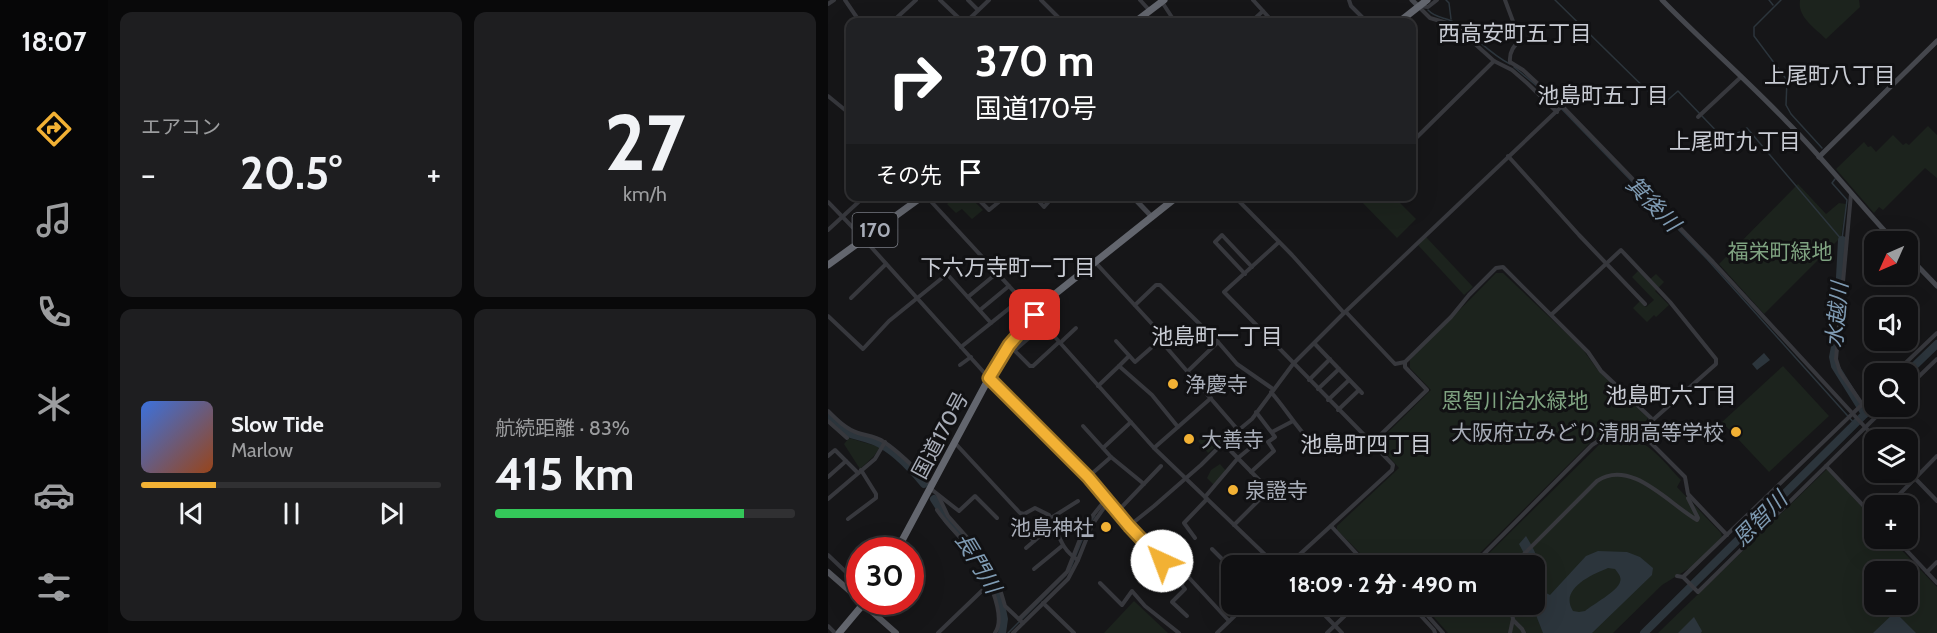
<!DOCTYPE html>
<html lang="ja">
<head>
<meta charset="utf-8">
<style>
	:root { --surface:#101012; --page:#1e1e20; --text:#f1f3f6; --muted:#9c9d9f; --line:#303032; --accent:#f2b134 }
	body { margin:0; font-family:Cabin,"Noto Sans JP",sans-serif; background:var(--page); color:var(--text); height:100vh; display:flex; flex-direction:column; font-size:22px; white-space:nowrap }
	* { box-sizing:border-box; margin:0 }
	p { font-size:20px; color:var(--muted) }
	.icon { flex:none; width:33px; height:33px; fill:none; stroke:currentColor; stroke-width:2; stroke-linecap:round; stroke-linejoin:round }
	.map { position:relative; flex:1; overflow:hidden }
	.panel { display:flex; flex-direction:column; gap:12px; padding:12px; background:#09090a; width:720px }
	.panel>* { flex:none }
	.guide { position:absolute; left:18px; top:18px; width:570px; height:183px; border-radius:12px; box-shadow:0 6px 24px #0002,0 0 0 2px var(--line); background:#202124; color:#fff; overflow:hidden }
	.needle { width:39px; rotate:225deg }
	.controls { position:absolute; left:1036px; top:231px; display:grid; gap:12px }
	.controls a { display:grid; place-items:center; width:54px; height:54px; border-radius:12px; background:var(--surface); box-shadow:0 6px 24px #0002,0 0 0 2px var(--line); font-size:30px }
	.speed { position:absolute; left:18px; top:537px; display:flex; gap:12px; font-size:30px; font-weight:700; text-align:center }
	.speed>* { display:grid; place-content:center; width:78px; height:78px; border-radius:50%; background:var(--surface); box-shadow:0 6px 24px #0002,0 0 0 2px var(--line); line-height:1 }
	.speed .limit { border:9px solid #d22; background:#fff; color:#111 }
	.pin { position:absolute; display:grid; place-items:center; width:51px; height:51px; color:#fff; margin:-26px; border-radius:12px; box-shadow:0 3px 9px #0006 }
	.me { position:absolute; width:66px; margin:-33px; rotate:317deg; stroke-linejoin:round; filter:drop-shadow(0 0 4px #0008) }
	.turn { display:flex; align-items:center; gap:21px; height:126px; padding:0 30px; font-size:27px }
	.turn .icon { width:78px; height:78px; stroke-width:2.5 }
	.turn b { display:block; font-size:42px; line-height:51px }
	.then { display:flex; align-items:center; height:57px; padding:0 30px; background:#0003; gap:12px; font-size:22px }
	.big { font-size:45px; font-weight:800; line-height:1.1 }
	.panel .widget { flex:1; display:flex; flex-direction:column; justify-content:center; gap:9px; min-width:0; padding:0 21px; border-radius:12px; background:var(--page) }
	.panel .dial { align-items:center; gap:0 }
	.dial b { font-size:78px; line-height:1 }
	.song { display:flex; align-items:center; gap:18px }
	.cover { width:72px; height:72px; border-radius:9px; background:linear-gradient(135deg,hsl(220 70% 55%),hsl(20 70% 35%)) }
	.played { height:6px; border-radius:3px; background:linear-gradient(90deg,var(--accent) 25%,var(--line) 25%) }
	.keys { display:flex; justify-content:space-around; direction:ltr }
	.heat { display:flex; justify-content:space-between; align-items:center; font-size:33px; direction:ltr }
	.charge { height:9px; border-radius:4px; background:linear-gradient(90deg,#34c759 83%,var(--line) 0) }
	.panel .tiles { flex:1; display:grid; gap:12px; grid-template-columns:repeat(2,1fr) }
	.trip { position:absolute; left:393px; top:555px; width:324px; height:60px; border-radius:12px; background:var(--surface); box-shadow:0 6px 24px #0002,0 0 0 2px var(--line); font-weight:800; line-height:60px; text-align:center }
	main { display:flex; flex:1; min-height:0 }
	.menu { display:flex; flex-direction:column; width:108px; justify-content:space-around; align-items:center; background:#060607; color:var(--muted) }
	.menu .icon { width:42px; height:42px }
	.menu .current { color:var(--accent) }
	.menu b { font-size:27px; color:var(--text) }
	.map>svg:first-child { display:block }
</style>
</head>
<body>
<main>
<nav class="menu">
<b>18:07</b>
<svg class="icon current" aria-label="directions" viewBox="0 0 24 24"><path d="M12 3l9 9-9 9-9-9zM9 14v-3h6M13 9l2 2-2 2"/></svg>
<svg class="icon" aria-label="music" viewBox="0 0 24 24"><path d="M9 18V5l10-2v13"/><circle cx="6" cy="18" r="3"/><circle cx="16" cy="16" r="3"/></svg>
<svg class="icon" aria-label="phone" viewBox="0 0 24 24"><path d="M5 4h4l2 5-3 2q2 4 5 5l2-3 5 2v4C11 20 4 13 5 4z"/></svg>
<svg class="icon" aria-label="climate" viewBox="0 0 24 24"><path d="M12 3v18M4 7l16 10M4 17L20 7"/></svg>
<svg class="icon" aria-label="car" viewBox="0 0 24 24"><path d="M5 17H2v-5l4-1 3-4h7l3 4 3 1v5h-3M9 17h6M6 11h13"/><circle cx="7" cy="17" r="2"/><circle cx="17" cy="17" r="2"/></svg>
<svg class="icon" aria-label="filters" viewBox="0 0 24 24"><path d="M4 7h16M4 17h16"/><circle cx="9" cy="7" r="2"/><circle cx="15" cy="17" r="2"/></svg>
</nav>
<section class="panel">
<div class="tiles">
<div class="widget"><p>エアコン</p>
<div class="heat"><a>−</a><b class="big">20.5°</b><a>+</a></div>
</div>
<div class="widget dial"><b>27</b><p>km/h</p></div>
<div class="widget">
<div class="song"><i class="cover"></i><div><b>Slow Tide</b><p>Marlow</p></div></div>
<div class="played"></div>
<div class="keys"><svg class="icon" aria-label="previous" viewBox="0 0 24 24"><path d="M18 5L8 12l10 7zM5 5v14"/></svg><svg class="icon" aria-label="pause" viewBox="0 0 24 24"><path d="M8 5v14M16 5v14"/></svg><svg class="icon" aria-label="next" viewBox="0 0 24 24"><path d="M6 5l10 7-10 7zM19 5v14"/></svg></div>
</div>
<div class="widget"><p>航続距離 · 83%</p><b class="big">415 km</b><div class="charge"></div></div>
</div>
</section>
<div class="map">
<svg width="1109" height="633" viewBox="0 0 1109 633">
	<rect width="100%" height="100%" fill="#161618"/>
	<g fill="#1c231d" fill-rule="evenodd">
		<path d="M972 0H1031L1032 7 998 39C987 28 969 17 972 0Z"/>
		<polygon points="1100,126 1109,135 1109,178 1097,168 1055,210 1051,207 1046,213 1008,169 1036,142 1040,147 1043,146 1048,152 1065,135 1075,145 1078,143 1081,145"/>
		<polygon points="970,184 998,214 1011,203 1018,204 1013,237 936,314 891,264"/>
		<polygon points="531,196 566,197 588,219 569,238 530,198"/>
		<polygon points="128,197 142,197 155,210 144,219 134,209 128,213 119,204"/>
		<polygon points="598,237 645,287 636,295 590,245"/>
		<polygon points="810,271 820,281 828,274 836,282 827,291 841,305 828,317 826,315 819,322 805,308 812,301 818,307 826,300 804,277"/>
		<path d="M668 273H675L736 331 756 351 769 369 820 418C809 435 797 427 781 432 774 434 769 438 763 442L640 565H544L509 530V526L571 468 552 447V440L603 390 582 368V360Z"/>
		<polygon points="955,366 1001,416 941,472 894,422"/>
		<polygon points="383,430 393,442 380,453 370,441"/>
		<path d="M793 436C820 439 835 461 853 480L849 487 893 533 894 537 865 566 834 585 785 633H620L604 615 605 610 610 605 706 604V566L649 565 774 442Z"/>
		<polygon points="21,438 52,447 46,456 32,469 16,444"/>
		<polygon points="392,464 398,471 386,485 379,478 383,470"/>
		<path d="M999 469 1047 521V538L1063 539 1109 587V633H830ZM1047 572H1080V604H1047Z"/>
		<polygon points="306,601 340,633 276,633"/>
	</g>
	<g fill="#2c353c" fill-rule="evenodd">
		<polygon points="936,353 942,360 929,370 924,364"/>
		<path d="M698 536C710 555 715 571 718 593L722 595 758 556 770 551 799 552 812 557 825 568 824 575 764 633H715L706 610V566L702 565 691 544ZM780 568 787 569C790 573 794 577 792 582 790 591 764 605 757 611L751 612 745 611C731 589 763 575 780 568Z"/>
		<polygon points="1067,612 1088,633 1045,633"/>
		<polygon points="866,617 874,631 873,633 850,633"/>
	</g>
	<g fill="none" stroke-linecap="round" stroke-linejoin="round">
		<g stroke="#2c353c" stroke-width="1.5">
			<polyline points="618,0 621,3 623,19"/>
			<polyline points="727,0 834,105 850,91 897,140 919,128 1014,240"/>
			<polyline points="941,0 945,5"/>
			<polyline points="953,0 926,27 926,36 959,80 958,105 963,114 994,148"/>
			<path d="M600 10C608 19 619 17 629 24 648 37 662 54 682 64"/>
			<polyline points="686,67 715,91"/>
			<polyline points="725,100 879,259 1027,424"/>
			<polyline points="1007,179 1004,183 1019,200 1014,239"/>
			<polyline points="241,572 261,523 267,516"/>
			<polyline points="180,633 238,575"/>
		</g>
		<g stroke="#2c353c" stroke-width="8">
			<polyline points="1010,315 1014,240"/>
			<polyline points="1009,337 1005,357 1007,366 1037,414"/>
			<polyline points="1078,374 1109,344"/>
			<path d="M0 417C19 438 22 432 46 441 66 449 83 468 96 484"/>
			<polyline points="106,499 120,521 147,550 170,590 176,619 174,633"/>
			<polyline points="816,633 1047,404"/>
		</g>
		<g stroke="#37383d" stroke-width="4">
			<polyline points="17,0 32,22"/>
			<polyline points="112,0 135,22"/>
			<polyline points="140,0 150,10"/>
			<polyline points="213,0 235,22"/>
			<polyline points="312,0 322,11"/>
			<polyline points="425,0 445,22"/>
			<polyline points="521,0 523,6 539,22"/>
			<path d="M677 0 686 24 694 38C686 46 681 51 682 62L695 70 734 106 885 262 1049 440"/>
			<polyline points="334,2 347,22"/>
			<polyline points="0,4 6,0"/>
			<polyline points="590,6 602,18 626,25 666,61 684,70 699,83 729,112"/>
			<polyline points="591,6 600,7 609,0"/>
			<polyline points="64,22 88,0"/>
			<polyline points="138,22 161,0"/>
			<polyline points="423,22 435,11"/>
			<polyline points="0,96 22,114"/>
			<polyline points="870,117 913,77"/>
			<polyline points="584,142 666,61"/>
			<polyline points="680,156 751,235 817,304"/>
			<polyline points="1023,194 1008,359 1012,372 1034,404"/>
			<polyline points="98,196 193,299 326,448 449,566"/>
			<polyline points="147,196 161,210 178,196"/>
			<polyline points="206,196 216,207 224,198"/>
			<polyline points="406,196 464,255 516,313"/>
			<polyline points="0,202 35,238 161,378 260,477 301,526 346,576 353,569 401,621"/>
			<polyline points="830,215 835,210"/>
			<polyline points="0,230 37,196"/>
			<polyline points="451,242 396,292 544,443"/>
			<polyline points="267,262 325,325 332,340 410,430"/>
			<polyline points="417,274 387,242 394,235 424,267"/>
			<polyline points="140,297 169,273"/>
			<polyline points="23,298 58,264"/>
			<polyline points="307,305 328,285 332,285 390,342 409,364 445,389"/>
			<polyline points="152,310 181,286"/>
			<polyline points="518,312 567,364 577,362 623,317 641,295 668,268 675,267 760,352 773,371 823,418 821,423"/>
			<polyline points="724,314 793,250 842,302 888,359 888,364 809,434"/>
			<polyline points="0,316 35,349 61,321 119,274 163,323"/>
			<polyline points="288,341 307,362 332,340"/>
			<polyline points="232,343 248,328"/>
			<polyline points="487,344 534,393"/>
			<polyline points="181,345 202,366 205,366 231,342"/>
			<polyline points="133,347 193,299"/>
			<polyline points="187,350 216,325"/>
			<polyline points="132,365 143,357"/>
			<polyline points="291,366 301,356"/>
			<polyline points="360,371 390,342"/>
			<polyline points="1066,374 1109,333"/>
			<polyline points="481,380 502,359"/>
			<polyline points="270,386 291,366 324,395 350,427"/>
			<polyline points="1080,387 1109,359"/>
			<polyline points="490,389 511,369"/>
			<path d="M443 392C458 409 468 427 484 443"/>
			<polyline points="500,400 521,380"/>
			<polyline points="510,410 531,390"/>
			<path d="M0 411C9 420 18 429 30 433 39 436 48 436 56 442 74 454 90 471 104 486"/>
			<polyline points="0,421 19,438"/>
			<polyline points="255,426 283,457 316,484"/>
			<polyline points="444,432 465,421"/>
			<path d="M127 443 192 513 196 514 207 508 221 515C231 533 232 549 250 560"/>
			<polyline points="395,443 441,490 406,525"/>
			<polyline points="275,448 303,422"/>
			<polyline points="326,448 383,398"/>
			<polyline points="0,456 7,450 30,473"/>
			<polyline points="998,466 1047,518"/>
			<polyline points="1080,471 1109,501"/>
			<polyline points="423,472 446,451 440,442 447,437 428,412"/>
			<polyline points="0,477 18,461"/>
			<polyline points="260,477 283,457"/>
			<polyline points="103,489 131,511 147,496 169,518"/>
			<polyline points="110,495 120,516 153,553 172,589 177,606 195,623"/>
			<polyline points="377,497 410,458 427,444"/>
			<polyline points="0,499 47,459 57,442"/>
			<polyline points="1060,506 1109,456"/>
			<path d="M109 510C119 525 132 536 143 550 155 565 180 615 167 633"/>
			<polyline points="289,512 333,466"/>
			<polyline points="195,514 195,518 189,523 206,541"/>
			<polyline points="223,518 250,501"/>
			<polyline points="20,519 48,498 48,494 33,470"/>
			<polyline points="301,526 326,506 373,465 395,443 424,419 465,364 516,313 734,106"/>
			<polyline points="503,526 540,566"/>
			<polyline points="367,538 356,523 379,499"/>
			<polyline points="1067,538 1109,583"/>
			<polyline points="198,548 226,524"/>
			<polyline points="384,549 404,569"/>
			<polyline points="0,555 19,573"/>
			<polyline points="334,561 352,543"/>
			<polyline points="459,566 564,470 565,465 544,443 599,390 577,367 577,362"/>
			<polyline points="644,566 764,445 781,434 792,432 809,434 817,437 857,477 860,494 899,535"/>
			<path d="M684 566 769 481C803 458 841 504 869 520L870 518 860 498"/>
			<polyline points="206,569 234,546"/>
			<polyline points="1099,572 1109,562"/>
			<polyline points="346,576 357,589 344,602 359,616"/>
			<polyline points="849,576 855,577 870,592 1059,406"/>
			<polyline points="855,577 1047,392"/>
			<polyline points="272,583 294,605 304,591 317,606 351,633"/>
			<polyline points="215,603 246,633"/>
			<polyline points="486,604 514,633"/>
			<polyline points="582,604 606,630 607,633"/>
			<polyline points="604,604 599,615 615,633"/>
			<polyline points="191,619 239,572 258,524 278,499"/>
			<polyline points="685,620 694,629 696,633"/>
			<polyline points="0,626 7,633"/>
			<polyline points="110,633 161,584"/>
			<polyline points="185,633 240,579 250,560 264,525 280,502"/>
			<polyline points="389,633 419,604"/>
			<polyline points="499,633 529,604"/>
			<polyline points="682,633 685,619 682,604"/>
		</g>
		<g stroke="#45474d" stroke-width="5">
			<polyline points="584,0 590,6"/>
			<path d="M834 0C875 42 919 80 959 122 997 160 1030 203 1067 242"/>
			<polyline points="991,157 1109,41"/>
			<polyline points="304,196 324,217"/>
			<polyline points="1080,256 1109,286"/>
		</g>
		<g stroke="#53555c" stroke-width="6">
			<polyline points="0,572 32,600"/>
			<polyline points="33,602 68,633"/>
		</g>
		<g stroke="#63666e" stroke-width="7">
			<polyline points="307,22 336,0"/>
			<polyline points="571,22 599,0"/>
			<polyline points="0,265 95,196"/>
			<polyline points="69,550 161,378 181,345 195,328 227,294 350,196"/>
			<polyline points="11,633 37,602"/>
		</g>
	</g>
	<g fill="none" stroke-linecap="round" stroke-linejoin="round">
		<defs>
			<polyline id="route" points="207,315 181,345 161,378 260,477 301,526 334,561"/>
		</defs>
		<use href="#route" stroke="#9d7322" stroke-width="15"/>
		<use href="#route" stroke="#f2b134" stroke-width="10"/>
	</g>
	<g fill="#f2b134" stroke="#111113" stroke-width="2">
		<circle cx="345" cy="384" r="6"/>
		<circle cx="908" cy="432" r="6"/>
		<circle cx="361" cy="439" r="6"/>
		<circle cx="405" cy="490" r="6"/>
		<circle cx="278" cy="527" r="6"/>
	</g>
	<g text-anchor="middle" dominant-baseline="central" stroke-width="6" stroke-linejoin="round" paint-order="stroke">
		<rect fill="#111113" stroke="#7b7e86" stroke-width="1.5" x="24.5" y="213" width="45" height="34" rx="4.5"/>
		<g font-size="20" font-weight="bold" fill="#a8adb8">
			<text x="47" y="230">170</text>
		</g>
		<g font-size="21" fill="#7fa381" stroke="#111113">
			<text x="952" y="251">福栄町緑地</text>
			<text x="687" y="400">恩智川治水緑地</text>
		</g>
		<g font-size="21" fill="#a8adb8" stroke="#111113" text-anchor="start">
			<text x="357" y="384">浄慶寺</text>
			<text x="896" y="432" text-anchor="end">大阪府立みどり清朋高等学校</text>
			<text x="373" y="439">大善寺</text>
			<text x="417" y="490">泉證寺</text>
			<text x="266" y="527" text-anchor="end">池島神社</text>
		</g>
		<g font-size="21" fill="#a8adb8" stroke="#111113">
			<text transform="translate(112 435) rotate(-62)">国道170号</text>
		</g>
		<g font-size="22" fill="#c9ccd4" stroke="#111113">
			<text x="687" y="33">西高安町五丁目</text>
			<text x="1002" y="75">上尾町八丁目</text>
			<text x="775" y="95">池島町五丁目</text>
			<text x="907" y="141">上尾町九丁目</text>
			<text x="180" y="267">下六万寺町一丁目</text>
			<text x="389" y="336">池島町一丁目</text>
			<text x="843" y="395">池島町六丁目</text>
			<text x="538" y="444">池島町四丁目</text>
		</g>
		<g font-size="22" font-style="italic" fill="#7f9bb3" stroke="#111113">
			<text transform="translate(825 204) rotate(46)">箕後川</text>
			<text transform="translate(1009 315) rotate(-85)">水越川</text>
			<text transform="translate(932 519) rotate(-45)">恩智川</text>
			<text transform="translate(150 563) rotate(59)">長門川</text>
		</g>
	</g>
</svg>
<div class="controls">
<a><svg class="needle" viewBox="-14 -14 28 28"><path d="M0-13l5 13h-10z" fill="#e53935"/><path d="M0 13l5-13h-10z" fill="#9c9d9f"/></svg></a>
<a><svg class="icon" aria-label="sound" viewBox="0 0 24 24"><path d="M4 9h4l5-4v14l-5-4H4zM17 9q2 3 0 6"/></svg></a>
<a><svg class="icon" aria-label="search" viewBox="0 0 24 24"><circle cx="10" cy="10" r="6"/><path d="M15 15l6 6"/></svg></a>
<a><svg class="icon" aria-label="layers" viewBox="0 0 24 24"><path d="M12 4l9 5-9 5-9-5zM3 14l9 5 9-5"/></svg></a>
<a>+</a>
<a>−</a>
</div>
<div class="speed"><div class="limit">30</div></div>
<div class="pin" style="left:207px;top:315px;background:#d93025"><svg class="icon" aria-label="arrive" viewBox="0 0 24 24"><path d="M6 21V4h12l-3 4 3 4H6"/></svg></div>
<svg class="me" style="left:334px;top:561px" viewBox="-20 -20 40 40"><circle r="19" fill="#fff"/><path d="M0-13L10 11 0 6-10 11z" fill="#f2b134"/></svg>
<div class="trip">18:09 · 2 分 · 490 m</div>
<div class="guide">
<div class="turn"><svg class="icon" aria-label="right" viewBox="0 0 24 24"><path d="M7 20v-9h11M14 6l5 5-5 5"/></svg><div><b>370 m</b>国道170号</div></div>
<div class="then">その先<svg class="icon" aria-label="arrive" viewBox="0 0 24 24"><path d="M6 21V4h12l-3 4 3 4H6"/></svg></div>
</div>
</div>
</main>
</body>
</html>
